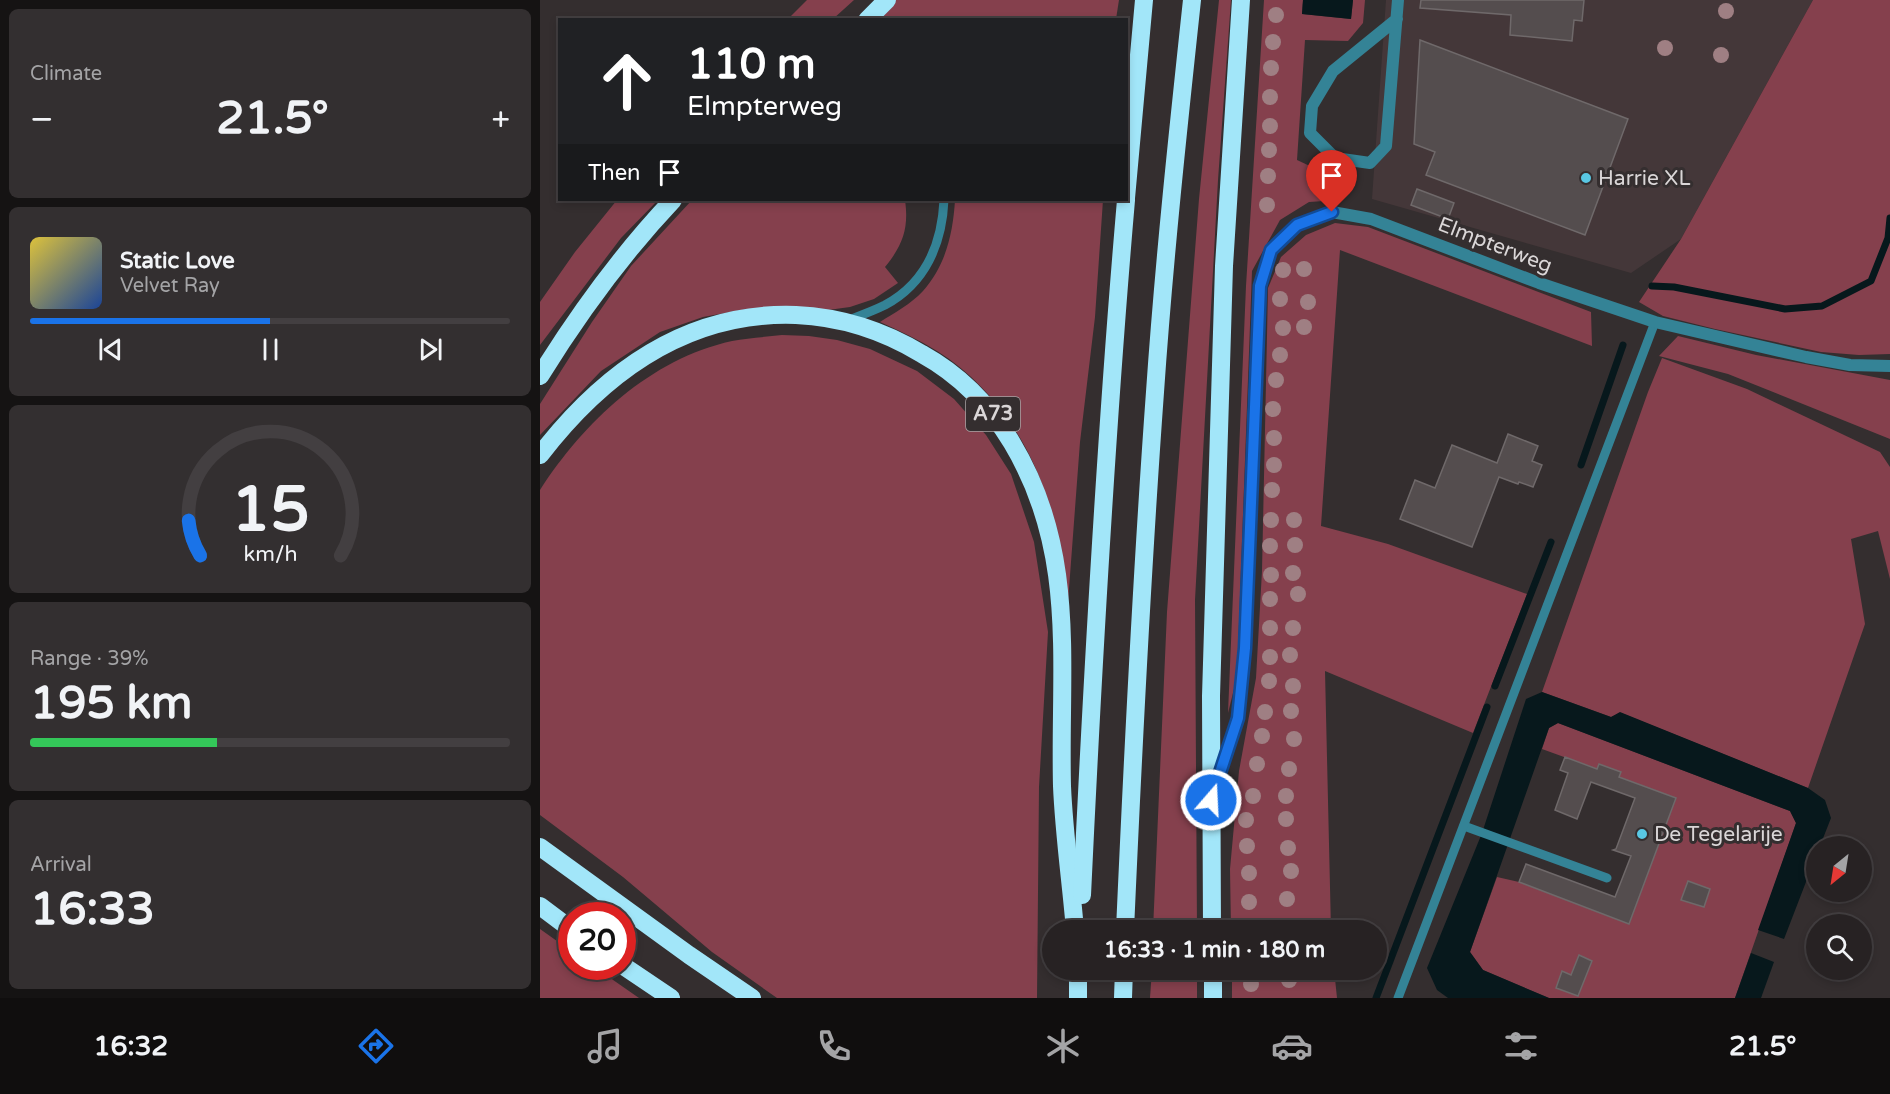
<!DOCTYPE html>
<html lang="en">
<head>
<meta charset="utf-8">
<style>
	:root { --surface:#272223; --page:#332f30; --text:#f1f3f6; --muted:#a4a4a6; --line:#433f41; --accent:#1a73e8 }
	body { margin:0; font-family:"Varela Round",sans-serif; background:var(--page); color:var(--text); height:100vh; display:flex; flex-direction:column; font-size:22px; white-space:nowrap }
	* { box-sizing:border-box; margin:0 }
	p { font-size:20px; color:var(--muted) }
	.icon { flex:none; width:33px; height:33px; fill:none; stroke:currentColor; stroke-width:2; stroke-linecap:round; stroke-linejoin:round }
	.map { position:relative; flex:1; overflow:hidden }
	.drawer { display:flex; flex-direction:column; gap:9px; padding:9px; background:#151313; width:540px }
	.drawer>* { flex:none }
	.guide { position:absolute; left:18px; top:18px; width:570px; height:183px; border-radius:0px; box-shadow:0 3px 9px #0003,0 0 0 2px var(--line); background:#202124; color:#fff; overflow:hidden }
	.needle { width:39px; rotate:210deg }
	.controls { position:absolute; left:1266px; top:836px; display:grid; gap:12px }
	.controls a { display:grid; place-items:center; width:66px; height:66px; border-radius:50%; background:var(--surface); box-shadow:0 3px 9px #0003,0 0 0 2px var(--line); font-size:30px }
	.speed { position:absolute; left:18px; top:902px; display:flex; gap:12px; font-size:30px; font-weight:700; text-align:center }
	.speed>* { display:grid; place-content:center; width:78px; height:78px; border-radius:50%; background:var(--surface); box-shadow:0 3px 9px #0003,0 0 0 2px var(--line); line-height:1 }
	.speed .limit { border:9px solid #d22; background:#fff; color:#111 }
	.pin { position:absolute; display:grid; place-items:center; width:51px; height:51px; color:#fff; margin:-62px -26px; border-radius:50% 50% 50% 0; rotate:-45deg; box-shadow:0 0 6px #0007 }
	.pin .icon { rotate:45deg }
	.me { position:absolute; width:66px; margin:-33px; rotate:19deg; stroke-linejoin:round; filter:drop-shadow(0 0 4px #0008) }
	.turn { display:flex; align-items:center; gap:21px; height:126px; padding:0 30px; font-size:27px }
	.turn .icon { width:78px; height:78px; stroke-width:2.5 }
	.turn b { display:block; font-size:42px; line-height:51px }
	.then { display:flex; align-items:center; height:57px; padding:0 30px; background:#0003; gap:12px; font-size:22px }
	.big { font-size:45px; font-weight:800; line-height:1.1 }
	.drawer .widget { flex:1; display:flex; flex-direction:column; justify-content:center; gap:9px; min-width:0; padding:0 21px; border-radius:9px; background:var(--page) }
	.drawer .dial { align-items:center; gap:0 }
	.dial svg { height:156px; overflow:visible; fill:none; stroke:var(--line); stroke-width:7; stroke-linecap:round; text-anchor:middle }
	.dial text { fill:var(--text); stroke:none }
	.song { display:flex; align-items:center; gap:18px }
	.cover { width:72px; height:72px; border-radius:9px; background:linear-gradient(135deg,hsl(50 70% 55%),hsl(220 70% 35%)) }
	.played { height:6px; border-radius:3px; background:linear-gradient(90deg,var(--accent) 50%,var(--line) 50%) }
	.keys { display:flex; justify-content:space-around; direction:ltr }
	.heat { display:flex; justify-content:space-between; align-items:center; font-size:33px; direction:ltr }
	.charge { height:9px; border-radius:4px; background:linear-gradient(90deg,#34c759 39%,var(--line) 0) }
	.trip { position:absolute; left:502px; top:920px; width:345px; height:60px; border-radius:30px; background:var(--surface); box-shadow:0 3px 9px #0003,0 0 0 2px var(--line); font-weight:800; line-height:60px; text-align:center }
	.menu { display:flex; height:96px; justify-content:space-around; align-items:center; background:#100e0e; color:var(--muted) }
	.menu .icon { width:42px; height:42px }
	.menu .on { color:var(--accent) }
	.menu b { font-size:27px; color:var(--text) }
	main { display:flex; flex:1; min-height:0 }
	.map>svg:first-child { display:block }
</style>
</head>
<body>
<main>
<section class="drawer">
<div class="widget"><p>Climate</p>
<div class="heat"><a>−</a><b class="big">21.5°</b><a>+</a></div>
</div>
<div class="widget">
<div class="song"><i class="cover"></i><div><b>Static Love</b><p>Velvet Ray</p></div></div>
<div class="played"></div>
<div class="keys"><svg class="icon" aria-label="previous" viewBox="0 0 24 24"><path d="M18 5L8 12l10 7zM5 5v14"/></svg><svg class="icon" aria-label="pause" viewBox="0 0 24 24"><path d="M8 5v14M16 5v14"/></svg><svg class="icon" aria-label="next" viewBox="0 0 24 24"><path d="M6 5l10 7-10 7zM19 5v14"/></svg></div>
</div>
<div class="widget dial"><svg viewBox="0 0 100 80">
<path d="M14 69A42 42 0 1 1 86 69"/>
<path d="M14 69A42 42 0 0 1 8 51" stroke="#1a73e8"/>
<text x="50" y="56" font-size="32" font-weight="700">15</text>
<text x="50" y="72" font-size="11">km/h</text>
</svg></div>
<div class="widget"><p>Range · 39%</p><b class="big">195 km</b><div class="charge"></div></div>
<div class="widget"><p>Arrival</p><b class="big">16:33</b></div>
</section>
<div class="map">
<svg width="1350" height="998" viewBox="0 0 1350 998">
	<rect width="100%" height="100%" fill="#342e2f"/>
	<polygon fill="#443739" points="846,0 1273,0 1141,239 1091,273 832,199"/>
	<g fill="#85404d">
		<polygon points="267,0 314,0 293,19 248,19"/>
		<polygon points="355,0 579,0 576,19 335,20"/>
		<polygon points="679,0 691,0 678,180 655,600 657,930 613,930 627,612 659,199"/>
		<polygon points="724,0 763,0 762,14 811,19 813,0 825,0 823,23 808,41 765,40 757,160 802,181 800,200 769,202 740,220 712,271 697,677 688,713 706,286"/>
		<polygon points="1273,0 1350,0 1350,354 1319,355 1281,352 1175,329 1123,316 1099,302 1141,239"/>
		<polygon points="77,200 118,200 81,238 0,345 0,302 35,252"/>
		<path d="M152 200H365C369 228 363 245 345 267L358 283 334 299 310 307 288 310 248 307 207 309 163 317 120 332 61 371 0 435V404L52 322 91 266Z"/>
		<path d="M415 200H563L555 317 540 442 528 602C522 569 517 531 507 499 489 440 450 384 397 351 379 340 360 331 340 322 354 313 371 304 383 291 406 265 413 233 415 200Z"/>
		<polygon points="795,223 828,227 1051,312 1052,346 800,250 781,526 848,544 987,594 933,733 785,671 791,930 691,930 690,869 699,771 716,678 722,571 728,288 741,257 766,235"/>
		<path d="M242 335 269 336 297 340 330 349 377 371 414 399 446 435 471 474 494 542 508 632 499 787 497 998H237L172 952 83 877 0 815V490C44 422 110 359 192 341 208 338 225 337 242 335Z"/>
		<polygon points="1138,336 1216,355 1350,380 1350,439 1188,374 1119,356"/>
		<polygon points="1122,358 1207,389 1340,452 1350,467 1350,579 1338,531 1311,539 1325,624 1268,788 1081,713 1071,717 1002,692 1108,392"/>
		<polygon points="1018,723 1250,811 1256,823 1195,998 1009,998 943,970 930,952 957,877 979,882 1089,924 1136,798 1079,777 1080,772 1059,764 1057,769 1002,749 1009,728"/>
		<polygon points="0,929 31,951 32,966 53,966 99,998 0,998"/>
		<polygon points="612,969 657,969 657,998 610,998"/>
		<polygon points="692,969 794,969 797,998 692,998"/>
	</g>
	<g fill="#07181c">
		<polygon points="763,0 813,0 811,19 762,14"/>
		<polygon points="1002,692 1071,717 1080,712 1268,788 1285,800 1291,818 1280,846 1276,846 1276,856 1244,939 1218,930 1256,823 1250,811 1018,723 1009,728 930,952 943,970 1009,998 908,998 897,990 887,968 942,833 986,699"/>
		<polygon points="1211,953 1234,962 1221,998 1195,998"/>
	</g>
	<g fill="none" stroke-linecap="round" stroke-linejoin="round">
		<g stroke="#07181c" stroke-width="7">
			<polyline points="1112,286 1134,287 1245,309 1282,306 1331,281 1348,238 1350,218"/>
			<polyline points="1041,465 1083,345"/>
			<polyline points="955,686 1011,542"/>
			<polyline points="836,998 947,707"/>
		</g>
	</g>
	<g fill="#544d4e" stroke="#6f696a" stroke-width="1.5">
		<polygon points="881,0 1044,0 1042,21 1034,20 1032,41 970,35 971,15 880,8"/>
		<polygon points="880,40 1088,119 1045,235 886,175 895,152 874,144"/>
		<polygon points="877,189 914,203 908,219 871,205"/>
		<polygon points="968,434 998,446 992,461 1002,465 993,487 979,482 978,484 959,477 932,547 860,519 875,480 895,488 912,445 957,463"/>
		<polygon points="1025,757 1057,769 1059,764 1081,772 1079,777 1136,798 1089,924 979,882 986,864 1075,897 1091,856 1073,850 1076,849 1095,798 1051,782 1037,819 1015,810 1028,773 1020,770"/>
		<polygon points="1148,881 1170,889 1164,907 1141,900"/>
		<polygon points="1039,955 1052,961 1038,996 1016,988 1022,971 1031,975"/>
	</g>
	<g fill="none" stroke-linecap="round" stroke-linejoin="round">
		<g stroke="#348396" stroke-width="9">
			<path d="M306 321C319 316 333 311 345 305 386 283 402 243 404 200"/>
			<polyline points="677,784 698,718 705,648 713,427"/>
			<polyline points="924,826 1067,878"/>
			<polyline points="858,998 1115,322"/>
		</g>
		<g stroke="#348396" stroke-width="12">
			<polyline points="857,19 793,71 772,106 770,133 795,158 830,163 846,146 858,0"/>
			<polyline points="713,427 720,287 731,250 757,225 792,212 831,219 999,283 1115,322 1266,357 1310,365 1350,366"/>
		</g>
		<g stroke="#a2e6f9" stroke-width="18">
			<polyline points="327,20 347,0"/>
			<polyline points="586,198 604,0"/>
			<path d="M0 376C39 313 82 254 133 200"/>
			<path d="M0 455C64 372 147 311 256 315 301 317 344 331 382 354 420 375 450 406 472 443 538 553 519 665 522 786 524 834 531 882 535 930"/>
			<polyline points="0,847 149,955 212,998"/>
			<path d="M542 895C553 663 566 431 586 200"/>
			<polyline points="0,906 32,930"/>
			<path d="M585 930C593 750 602 571 615 392 624 261 638 130 652 0"/>
			<polyline points="672,930 671,696 684,266 701,0"/>
			<polyline points="82,965 131,998"/>
			<polyline points="673,969 673,998"/>
			<polyline points="538,998 538,969"/>
			<polyline points="583,998 584,969"/>
		</g>
	</g>
	<g fill="#9f7f83">
		<circle cx="1186" cy="11" r="8"/>
		<circle cx="736" cy="15" r="8"/>
		<circle cx="733" cy="42" r="8"/>
		<circle cx="1125" cy="48" r="8"/>
		<circle cx="1181" cy="55" r="8"/>
		<circle cx="731" cy="68" r="8"/>
		<circle cx="730" cy="97" r="8"/>
		<circle cx="730" cy="126" r="8"/>
		<circle cx="729" cy="150" r="8"/>
		<circle cx="728" cy="176" r="8"/>
		<circle cx="727" cy="205" r="8"/>
		<circle cx="764" cy="269" r="8"/>
		<circle cx="743" cy="270" r="8"/>
		<circle cx="740" cy="299" r="8"/>
		<circle cx="768" cy="302" r="8"/>
		<circle cx="764" cy="327" r="8"/>
		<circle cx="743" cy="328" r="8"/>
		<circle cx="740" cy="355" r="8"/>
		<circle cx="736" cy="380" r="8"/>
		<circle cx="733" cy="409" r="8"/>
		<circle cx="734" cy="438" r="8"/>
		<circle cx="734" cy="465" r="8"/>
		<circle cx="732" cy="490" r="8"/>
		<circle cx="731" cy="520" r="8"/>
		<circle cx="754" cy="520" r="8"/>
		<circle cx="755" cy="545" r="8"/>
		<circle cx="730" cy="546" r="8"/>
		<circle cx="753" cy="573" r="8"/>
		<circle cx="731" cy="575" r="8"/>
		<circle cx="758" cy="594" r="8"/>
		<circle cx="730" cy="599" r="8"/>
		<circle cx="730" cy="628" r="8"/>
		<circle cx="753" cy="628" r="8"/>
		<circle cx="750" cy="655" r="8"/>
		<circle cx="730" cy="657" r="8"/>
		<circle cx="729" cy="681" r="8"/>
		<circle cx="753" cy="686" r="8"/>
		<circle cx="751" cy="711" r="8"/>
		<circle cx="725" cy="712" r="8"/>
		<circle cx="722" cy="736" r="8"/>
		<circle cx="754" cy="739" r="8"/>
		<circle cx="717" cy="764" r="8"/>
		<circle cx="749" cy="769" r="8"/>
		<circle cx="713" cy="796" r="8"/>
		<circle cx="746" cy="796" r="8"/>
		<circle cx="746" cy="819" r="8"/>
		<circle cx="706" cy="820" r="8"/>
		<circle cx="707" cy="846" r="8"/>
		<circle cx="748" cy="848" r="8"/>
		<circle cx="751" cy="871" r="8"/>
		<circle cx="709" cy="873" r="8"/>
		<circle cx="747" cy="899" r="8"/>
		<circle cx="709" cy="902" r="8"/>
		<circle cx="749" cy="980" r="8"/>
		<circle cx="711" cy="984" r="8"/>
	</g>
	<g fill="none" stroke-linecap="round" stroke-linejoin="round">
		<defs>
			<polyline id="route" points="671,800 698,718 705,648 720,286 731,250 757,225 792,212"/>
		</defs>
		<use href="#route" stroke="#114b97" stroke-width="15"/>
		<use href="#route" stroke="#1a73e8" stroke-width="10"/>
	</g>
	<g fill="#59c8e4" stroke="#342e2f" stroke-width="2">
		<circle cx="1046" cy="178" r="6"/>
		<circle cx="1102" cy="834" r="6"/>
	</g>
	<g text-anchor="middle" dominant-baseline="central" stroke-width="6" stroke-linejoin="round" paint-order="stroke">
		<rect fill="#342e2f" stroke="#a8a4a5" stroke-width="1.5" x="426" y="397" width="54" height="34" rx="4.5"/>
		<g font-size="20" font-weight="bold" fill="#dad6d7">
			<text x="453" y="414">A73</text>
		</g>
		<g font-size="21" fill="#dad6d7" stroke="#342e2f" text-anchor="start">
			<text x="1058" y="178">Harrie XL</text>
			<text x="1114" y="834">De Tegelarije</text>
		</g>
		<g font-size="21" fill="#dad6d7" stroke="#342e2f">
			<text transform="translate(955 245) rotate(21)">Elmpterweg</text>
		</g>
	</g>
</svg>
<div class="controls">
<a><svg class="needle" viewBox="-14 -14 28 28"><path d="M0-13l5 13h-10z" fill="#e53935"/><path d="M0 13l5-13h-10z" fill="#a4a4a6"/></svg></a>
<a><svg class="icon" aria-label="search" viewBox="0 0 24 24"><circle cx="10" cy="10" r="6"/><path d="M15 15l6 6"/></svg></a>
</div>
<div class="speed"><div class="limit">20</div></div>
<div class="pin" style="left:792px;top:212px;background:#d93025"><svg class="icon" aria-label="arrive" viewBox="0 0 24 24"><path d="M6 21V4h12l-3 4 3 4H6"/></svg></div>
<svg class="me" style="left:671px;top:800px" viewBox="-20 -20 40 40"><circle r="17" fill="#1a73e8" stroke="#fff" stroke-width="3"/><path d="M0-11L8 9 0 5-8 9z" fill="#fff"/></svg>
<div class="trip">16:33 · 1 min · 180 m</div>
<div class="guide">
<div class="turn"><svg class="icon" aria-label="ahead" viewBox="0 0 24 24"><path d="M12 20V5M6 11l6-6 6 6"/></svg><div><b>110 m</b>Elmpterweg</div></div>
<div class="then">Then<svg class="icon" aria-label="arrive" viewBox="0 0 24 24"><path d="M6 21V4h12l-3 4 3 4H6"/></svg></div>
</div>
</div>
</main>
<nav class="menu">
<b>16:32</b>
<svg class="icon on" aria-label="directions" viewBox="0 0 24 24"><path d="M12 3l9 9-9 9-9-9zM9 14v-3h6M13 9l2 2-2 2"/></svg>
<svg class="icon" aria-label="music" viewBox="0 0 24 24"><path d="M9 18V5l10-2v13"/><circle cx="6" cy="18" r="3"/><circle cx="16" cy="16" r="3"/></svg>
<svg class="icon" aria-label="phone" viewBox="0 0 24 24"><path d="M5 4h4l2 5-3 2q2 4 5 5l2-3 5 2v4C11 20 4 13 5 4z"/></svg>
<svg class="icon" aria-label="climate" viewBox="0 0 24 24"><path d="M12 3v18M4 7l16 10M4 17L20 7"/></svg>
<svg class="icon" aria-label="car" viewBox="0 0 24 24"><path d="M5 17H2v-5l4-1 3-4h7l3 4 3 1v5h-3M9 17h6M6 11h13"/><circle cx="7" cy="17" r="2"/><circle cx="17" cy="17" r="2"/></svg>
<svg class="icon" aria-label="filters" viewBox="0 0 24 24"><path d="M4 7h16M4 17h16"/><circle cx="9" cy="7" r="2"/><circle cx="15" cy="17" r="2"/></svg>
<b>21.5°</b>
</nav>
</body>
</html>
